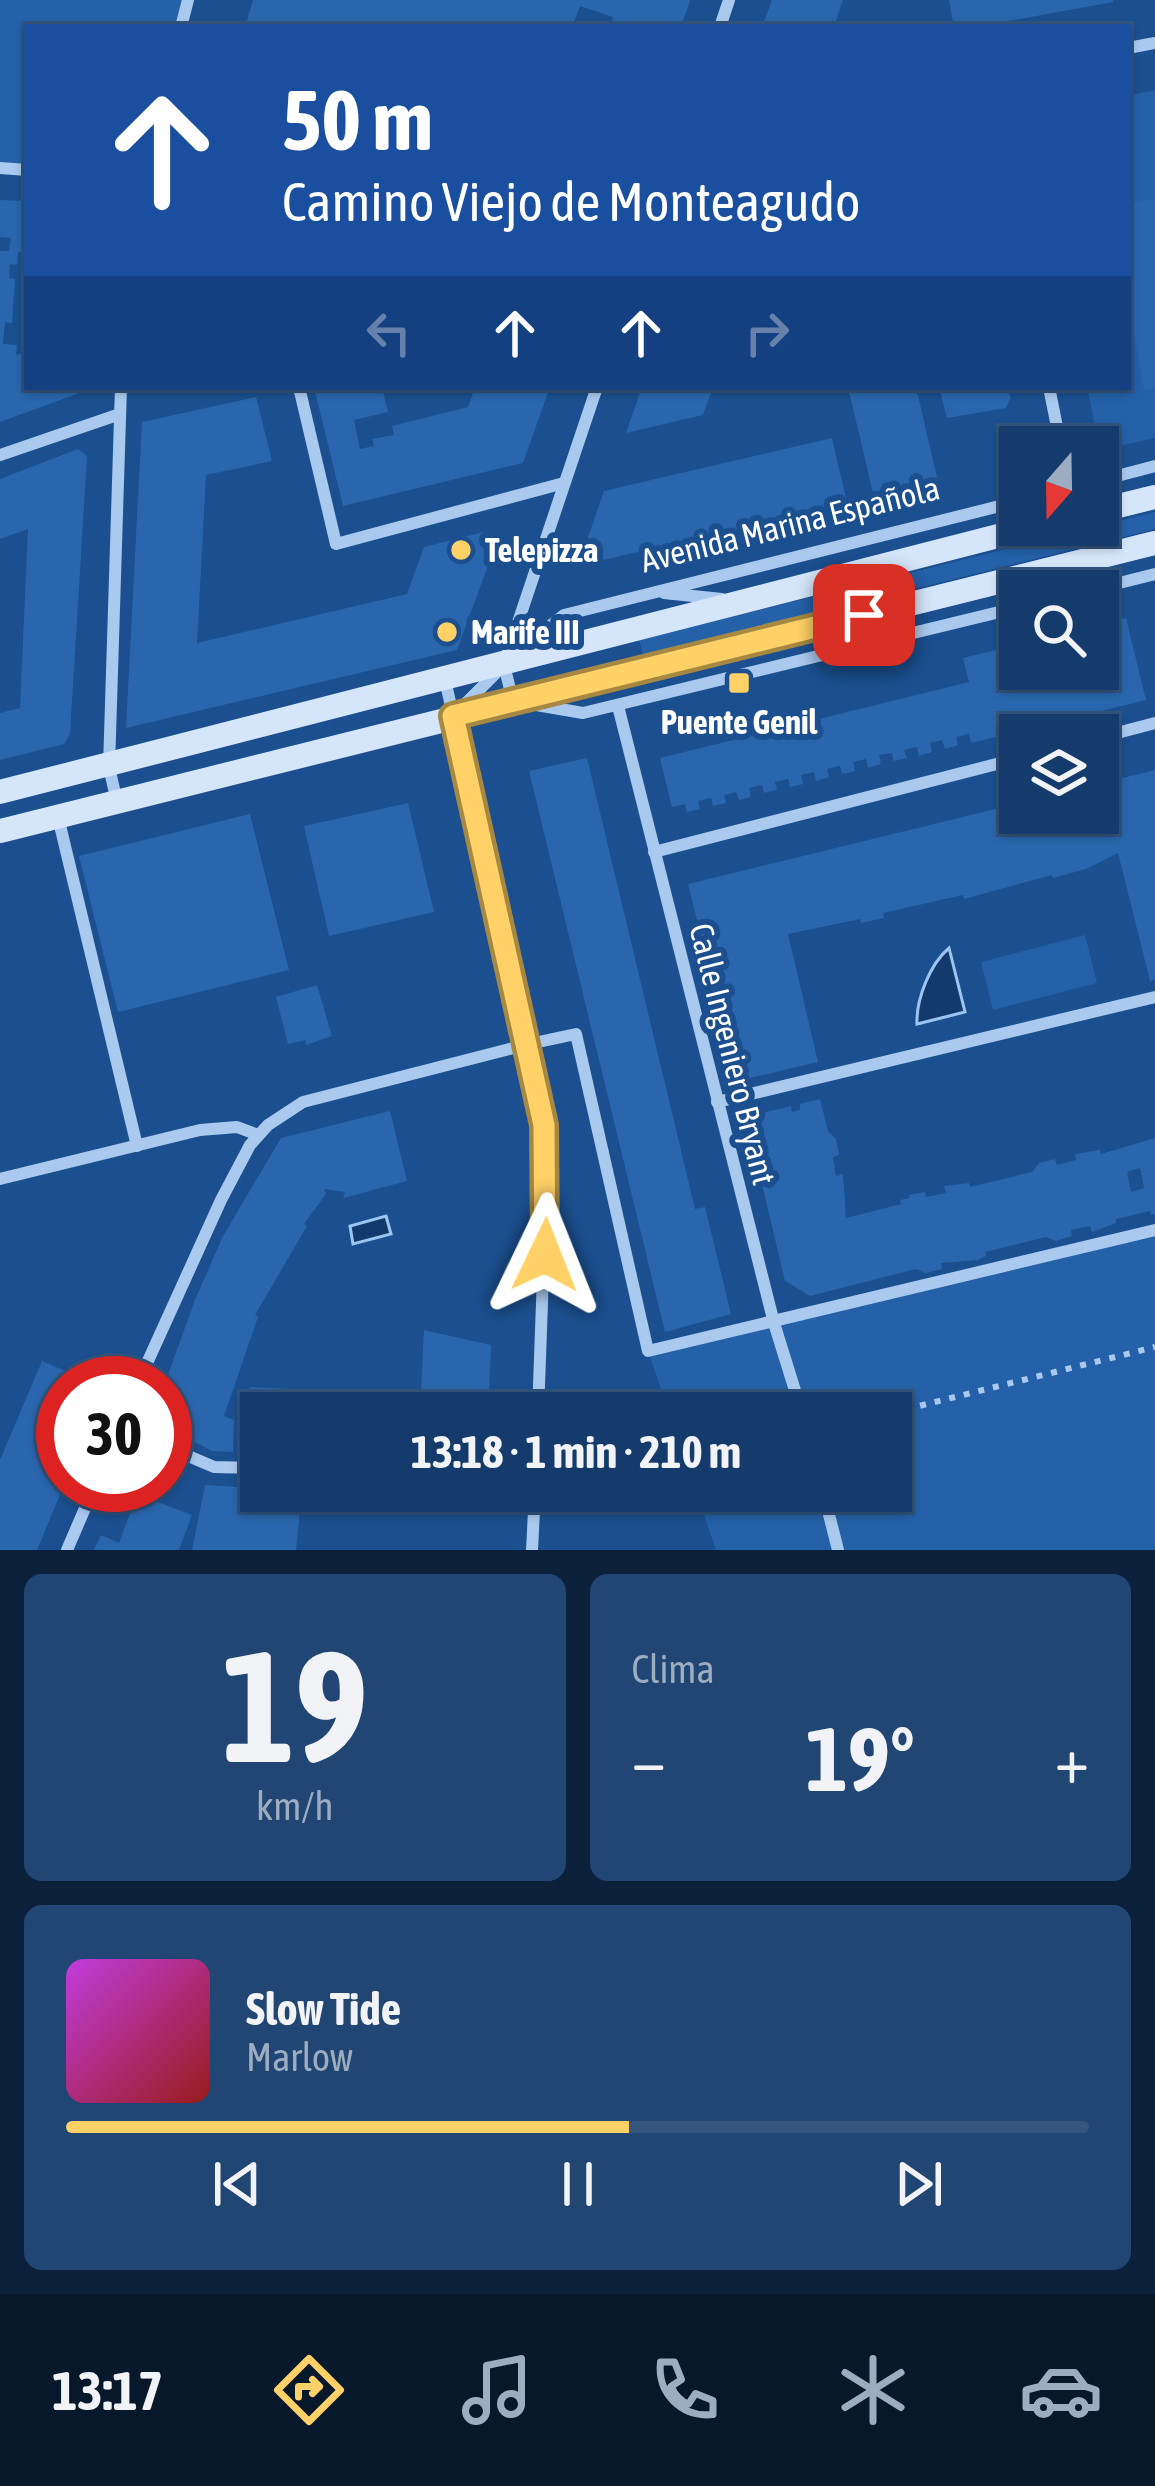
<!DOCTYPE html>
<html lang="es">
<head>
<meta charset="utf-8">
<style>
	:root { --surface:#143b6b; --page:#214673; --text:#f1f3f6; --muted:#9dadc1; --line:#33557e; --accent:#ffd166 }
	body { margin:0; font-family:"Asap Condensed",sans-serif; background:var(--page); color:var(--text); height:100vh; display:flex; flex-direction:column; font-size:45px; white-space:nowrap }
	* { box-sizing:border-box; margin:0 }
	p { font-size:39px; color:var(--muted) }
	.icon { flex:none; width:66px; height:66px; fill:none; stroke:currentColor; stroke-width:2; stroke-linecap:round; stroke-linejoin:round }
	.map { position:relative; height:1550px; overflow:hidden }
	.panel { display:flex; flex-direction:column; gap:24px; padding:24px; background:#0b203b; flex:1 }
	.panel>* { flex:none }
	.banner { position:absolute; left:24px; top:24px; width:1107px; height:366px; border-radius:0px; box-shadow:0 3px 9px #0004,0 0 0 3px var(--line); background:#1a4fa0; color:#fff; overflow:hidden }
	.needle { width:78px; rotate:200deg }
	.buttons { position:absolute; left:999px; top:426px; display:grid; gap:24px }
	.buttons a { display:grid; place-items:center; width:120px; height:120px; border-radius:0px; background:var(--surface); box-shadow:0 3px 9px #0004,0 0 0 3px var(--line); font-size:60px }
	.speed { position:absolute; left:36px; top:1356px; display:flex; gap:24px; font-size:60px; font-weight:700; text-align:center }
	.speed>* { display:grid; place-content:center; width:156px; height:156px; border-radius:50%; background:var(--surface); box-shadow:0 3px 9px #0004,0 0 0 3px var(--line); line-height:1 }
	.speed .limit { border:18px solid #d22; background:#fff; color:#111 }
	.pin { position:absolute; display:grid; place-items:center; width:102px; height:102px; color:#fff; margin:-51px; border-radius:24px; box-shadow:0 6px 18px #0006 }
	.me { position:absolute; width:132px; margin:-66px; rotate:2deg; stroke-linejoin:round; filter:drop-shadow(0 0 9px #0008) }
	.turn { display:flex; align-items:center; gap:42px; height:252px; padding:0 60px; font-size:54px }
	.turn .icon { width:156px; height:156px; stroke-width:2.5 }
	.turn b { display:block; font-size:84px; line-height:102px }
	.lanes { display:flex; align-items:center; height:114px; padding:0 60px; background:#0003; justify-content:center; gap:60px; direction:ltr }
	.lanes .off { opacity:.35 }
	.big { font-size:90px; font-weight:700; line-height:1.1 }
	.panel .card { flex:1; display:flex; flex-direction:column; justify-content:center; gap:18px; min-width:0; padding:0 42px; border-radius:18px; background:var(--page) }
	.panel .dial { align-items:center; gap:0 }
	.dial b { font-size:156px; line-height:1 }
	.song { display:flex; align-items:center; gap:36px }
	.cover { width:144px; height:144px; border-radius:18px; background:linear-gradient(135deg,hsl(290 70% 55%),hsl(0 70% 35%)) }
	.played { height:12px; border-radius:6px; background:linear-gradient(90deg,var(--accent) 55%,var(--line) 55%) }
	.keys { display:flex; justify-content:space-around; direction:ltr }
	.heat { display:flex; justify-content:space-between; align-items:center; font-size:66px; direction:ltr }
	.panel .tiles { flex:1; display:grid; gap:24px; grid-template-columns:1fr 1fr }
	.card:last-child { grid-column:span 2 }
	.trip { position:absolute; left:240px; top:1392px; width:672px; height:120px; border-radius:0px; background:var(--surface); box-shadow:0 3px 9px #0004,0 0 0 3px var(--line); font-weight:700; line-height:120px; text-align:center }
	.tabs { display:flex; height:192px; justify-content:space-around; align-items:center; background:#08182b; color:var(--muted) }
	.tabs .icon { width:84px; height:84px }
	.tabs .current { color:var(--accent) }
	.tabs b { font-size:54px; color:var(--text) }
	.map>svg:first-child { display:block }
</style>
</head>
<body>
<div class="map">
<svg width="1155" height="1550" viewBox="0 0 1155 1550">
	<rect width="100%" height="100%" fill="#1b4f8f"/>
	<g fill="#2461a8">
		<polygon points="0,0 188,0 181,27 27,27 27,170 0,168"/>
		<polygon points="1155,90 1155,438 1100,450 1087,387 1128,387 1128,96"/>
		<polygon points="1155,512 1155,529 644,656 639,640"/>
		<polygon points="1085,935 1097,983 993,1010 981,962"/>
		<polygon points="1155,1230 1155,1550 716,1550 696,1491 891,1491 891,1413 669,1413 648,1351"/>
	</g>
	<g fill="#123a6d" stroke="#9cc4f0" stroke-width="3">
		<path d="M949 948 965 1012 917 1024C916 999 930 964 949 948Z"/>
		<polygon points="386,1216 391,1234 353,1244 350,1226"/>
	</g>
	<g fill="#2a66ad" fill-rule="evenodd">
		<polygon points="253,0 690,0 681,27 610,27 613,17 580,6 572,27 245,27"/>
		<polygon points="772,0 843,0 834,27 762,27"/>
		<polygon points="949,0 1113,0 1113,2 976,27 954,27"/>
		<polygon points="1155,199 1155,388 1144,390 1128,299 1128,204"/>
		<polygon points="0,200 27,201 27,252 18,252 17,265 10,264 9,278 15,279 12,323 5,322 3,344 17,345 16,355 27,351 27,387 93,388 0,422 0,251 9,251 11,238 0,237"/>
		<polygon points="314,387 382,387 388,412 354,420 360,449 374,446 372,439 394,435 392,426 468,407 475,387 550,387 523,463 343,506"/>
		<polygon points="642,387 713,387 703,415 626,433"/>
		<polygon points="848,387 916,387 938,482 874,497"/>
		<polygon points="939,387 1006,387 1011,397 1006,408 947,418"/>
		<polygon points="256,397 272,461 206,475 197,643 407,594 424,547 484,532 496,544 457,650 126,728 142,422"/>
		<polygon points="832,438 847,503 578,566 604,491"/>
		<polygon points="78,449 87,456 70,734 64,744 0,760 0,713 20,708 28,529 0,539 0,479"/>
		<polygon points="1126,618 1146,700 971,743 969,734 956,737 958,745 945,749 942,740 930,743 932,752 919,756 917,747 904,750 907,758 893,761 892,753 879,755 881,764 868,768 866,759 853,762 855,771 842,774 840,766 827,769 829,777 816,781 814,772 801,775 803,784 790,787 788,779 775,782 777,790 764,793 762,785 749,788 751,797 739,800 736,792 724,795 726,803 713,806 711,798 698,801 700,809 687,812 685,804 672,807 660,758 969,682 963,658 1020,644 1020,669 1098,669 1098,625"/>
		<polygon points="587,758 695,1209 705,1207 731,1314 665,1332 529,771"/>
		<polygon points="1155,770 1155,980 1150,981 1118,853 1086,869 1053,878 1052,875 964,899 963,895 883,913 884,918 861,923 860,919 788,934 818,1062 737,1081 688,884 1020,803 1020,813 1098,813 1098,784"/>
		<polygon points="408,803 434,912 329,936 304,826"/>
		<polygon points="250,814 289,970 118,1012 79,856"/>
		<polygon points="317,985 332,1036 306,1045 305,1040 288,1044 276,997"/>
		<path d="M820 1099 828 1131 836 1139 839 1155 833 1157 836 1176 843 1174 846 1218 901 1204 900 1200 910 1198 909 1195 925 1192 926 1197 946 1193 944 1186 969 1183 970 1187 1032 1172 1039 1163 1055 1159 1057 1165 1076 1160 1075 1154 1100 1150 1101 1154 1155 1138V1214L1151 1215 1150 1211 1116 1219V1223L1092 1232 1090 1226 1071 1230 1072 1236 1056 1241 1046 1237 985 1252 986 1256 978 1260 941 1263 942 1269 926 1273 916 1269 810 1296 785 1281 746 1117 791 1106 792 1112 800 1110V1104ZM1140 1168 1144 1188 1131 1192 1127 1172Z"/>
		<polygon points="390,1111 407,1181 343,1198 345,1192 324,1189 326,1194 304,1224 307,1226 255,1315 258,1317 224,1416 234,1420 233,1452 212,1451 165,1427 165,1383 195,1300 222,1238 281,1138"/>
		<polygon points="424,1330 491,1345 488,1413 420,1413"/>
		<polygon points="42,1361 94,1383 63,1383 64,1485 37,1550 0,1550 0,1460"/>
		<polygon points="250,1387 399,1394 398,1413 261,1413 261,1453 246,1452"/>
		<polygon points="205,1485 302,1491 296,1550 192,1550"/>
		<polygon points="137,1494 192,1515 179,1550 94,1550 101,1535 119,1543"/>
	</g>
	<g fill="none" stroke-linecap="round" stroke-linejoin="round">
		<polyline stroke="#a9c9ee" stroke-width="6" stroke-dasharray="6 9" stroke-linecap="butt" points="891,1413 1155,1347"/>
		<g stroke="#a9c9ee" stroke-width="12">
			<polyline points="181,27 188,0"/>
			<polyline points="720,27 729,0"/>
			<polyline points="1128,48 1155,43"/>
			<polyline points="0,168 27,170"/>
			<polyline points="299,387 336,544 564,483"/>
			<polyline points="1049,387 1061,447"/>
			<polyline points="0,455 120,414"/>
			<polyline points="1098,481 1155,466"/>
			<polyline points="1087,591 1155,574"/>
			<polyline points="664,593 722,599"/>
			<polyline points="515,653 564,615 1020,501"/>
			<polyline points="506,658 597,387"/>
			<polyline points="504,665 513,701 583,713 1020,607"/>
			<polyline points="618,706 774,1323 802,1413"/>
			<polyline points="456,713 501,668"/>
			<polyline points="1098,738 1155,723"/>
			<polyline points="117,802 109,767 121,387"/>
			<polyline points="58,817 137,1146"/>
			<polyline points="654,852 1020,758"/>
			<polyline points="717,1102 1155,997"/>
			<polyline points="0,1179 200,1130 237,1127 258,1135"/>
			<polyline points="138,1383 221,1200 250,1145 268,1125 303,1102 529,1044 445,680"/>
			<polyline points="538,1413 547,1165 544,1125 529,1044 576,1034 648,1351 1155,1230"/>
			<polyline points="165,1446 214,1467 261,1468"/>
			<polyline points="823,1491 838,1550"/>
			<polyline points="67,1550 95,1485"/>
			<polyline points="532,1550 535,1491"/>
		</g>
		<g stroke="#d6e6fa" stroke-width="24">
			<polyline points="1098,511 1155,497"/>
			<polyline points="0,792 1041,525"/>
			<polyline points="0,831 1155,543"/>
		</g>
	</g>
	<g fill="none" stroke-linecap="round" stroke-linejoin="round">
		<defs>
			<polyline id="route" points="545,1255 544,1125 453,716 864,615"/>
		</defs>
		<use href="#route" stroke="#a68842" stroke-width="30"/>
		<use href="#route" stroke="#ffd166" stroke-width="21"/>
	</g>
	<g fill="#ffd166" stroke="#1b4f8f" stroke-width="4.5">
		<circle cx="461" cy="550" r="12"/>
		<circle cx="447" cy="632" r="12"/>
		<rect x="727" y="671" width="24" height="24" rx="6"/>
	</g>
	<g text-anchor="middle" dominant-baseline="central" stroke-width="12" stroke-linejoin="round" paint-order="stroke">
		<g font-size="33" fill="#fff" stroke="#1b4f8f">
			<text transform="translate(790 524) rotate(-14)">Avenida Marina Española</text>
			<text transform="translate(733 1054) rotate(76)">Calle Ingeniero Bryant</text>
		</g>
		<g font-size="33" font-weight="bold" fill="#fff" stroke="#1b4f8f" text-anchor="start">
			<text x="485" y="550">Telepizza</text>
			<text x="471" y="632">Marife III</text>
			<text x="739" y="722" text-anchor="middle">Puente Genil</text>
		</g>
	</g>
</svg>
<div class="buttons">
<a><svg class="needle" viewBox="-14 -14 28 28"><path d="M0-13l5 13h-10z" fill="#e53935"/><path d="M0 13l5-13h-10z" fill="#9dadc1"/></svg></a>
<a><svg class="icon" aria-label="search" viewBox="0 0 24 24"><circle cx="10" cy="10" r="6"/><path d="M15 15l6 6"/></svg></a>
<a><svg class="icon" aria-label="layers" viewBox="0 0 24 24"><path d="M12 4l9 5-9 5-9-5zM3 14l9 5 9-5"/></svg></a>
</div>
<div class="speed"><div class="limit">30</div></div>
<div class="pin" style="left:864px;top:615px;background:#d93025"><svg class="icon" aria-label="arrive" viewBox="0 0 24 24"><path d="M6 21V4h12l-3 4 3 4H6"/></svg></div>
<svg class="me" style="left:545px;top:1255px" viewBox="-20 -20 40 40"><path d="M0-17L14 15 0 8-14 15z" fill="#ffd166" stroke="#fff" stroke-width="4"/></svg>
<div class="trip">13:18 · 1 min · 210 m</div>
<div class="banner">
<div class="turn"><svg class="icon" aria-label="ahead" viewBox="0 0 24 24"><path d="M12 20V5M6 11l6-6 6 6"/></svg><div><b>50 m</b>Camino Viejo de Monteagudo</div></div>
<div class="lanes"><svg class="icon off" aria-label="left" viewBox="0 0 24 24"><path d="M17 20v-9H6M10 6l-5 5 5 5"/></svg><svg class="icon" aria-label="ahead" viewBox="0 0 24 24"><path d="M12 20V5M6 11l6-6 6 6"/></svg><svg class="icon" aria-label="ahead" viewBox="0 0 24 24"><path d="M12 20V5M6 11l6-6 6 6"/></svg><svg class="icon off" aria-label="right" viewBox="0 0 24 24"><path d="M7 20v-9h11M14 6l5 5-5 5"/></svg></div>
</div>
</div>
<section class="panel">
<div class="tiles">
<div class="card dial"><b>19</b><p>km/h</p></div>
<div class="card"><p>Clima</p>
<div class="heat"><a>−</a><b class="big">19°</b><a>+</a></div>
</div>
<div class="card">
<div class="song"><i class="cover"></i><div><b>Slow Tide</b><p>Marlow</p></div></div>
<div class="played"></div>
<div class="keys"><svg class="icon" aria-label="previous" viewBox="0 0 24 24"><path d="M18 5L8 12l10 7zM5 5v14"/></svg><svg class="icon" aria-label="pause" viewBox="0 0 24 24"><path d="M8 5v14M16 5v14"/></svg><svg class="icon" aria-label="next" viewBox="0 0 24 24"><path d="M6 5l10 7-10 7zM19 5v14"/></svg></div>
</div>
</div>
</section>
<nav class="tabs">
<b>13:17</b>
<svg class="icon current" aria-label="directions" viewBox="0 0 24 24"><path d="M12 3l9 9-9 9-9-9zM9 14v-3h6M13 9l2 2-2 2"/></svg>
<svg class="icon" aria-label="music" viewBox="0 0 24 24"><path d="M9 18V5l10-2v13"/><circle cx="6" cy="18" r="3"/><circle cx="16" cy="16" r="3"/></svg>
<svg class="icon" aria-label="phone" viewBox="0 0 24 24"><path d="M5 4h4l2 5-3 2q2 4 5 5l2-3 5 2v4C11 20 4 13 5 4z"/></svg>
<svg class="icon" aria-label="climate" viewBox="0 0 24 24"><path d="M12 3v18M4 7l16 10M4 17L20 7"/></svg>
<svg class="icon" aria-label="car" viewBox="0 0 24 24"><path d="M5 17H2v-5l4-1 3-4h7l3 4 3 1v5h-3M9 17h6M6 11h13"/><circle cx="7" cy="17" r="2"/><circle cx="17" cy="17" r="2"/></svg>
</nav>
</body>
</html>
